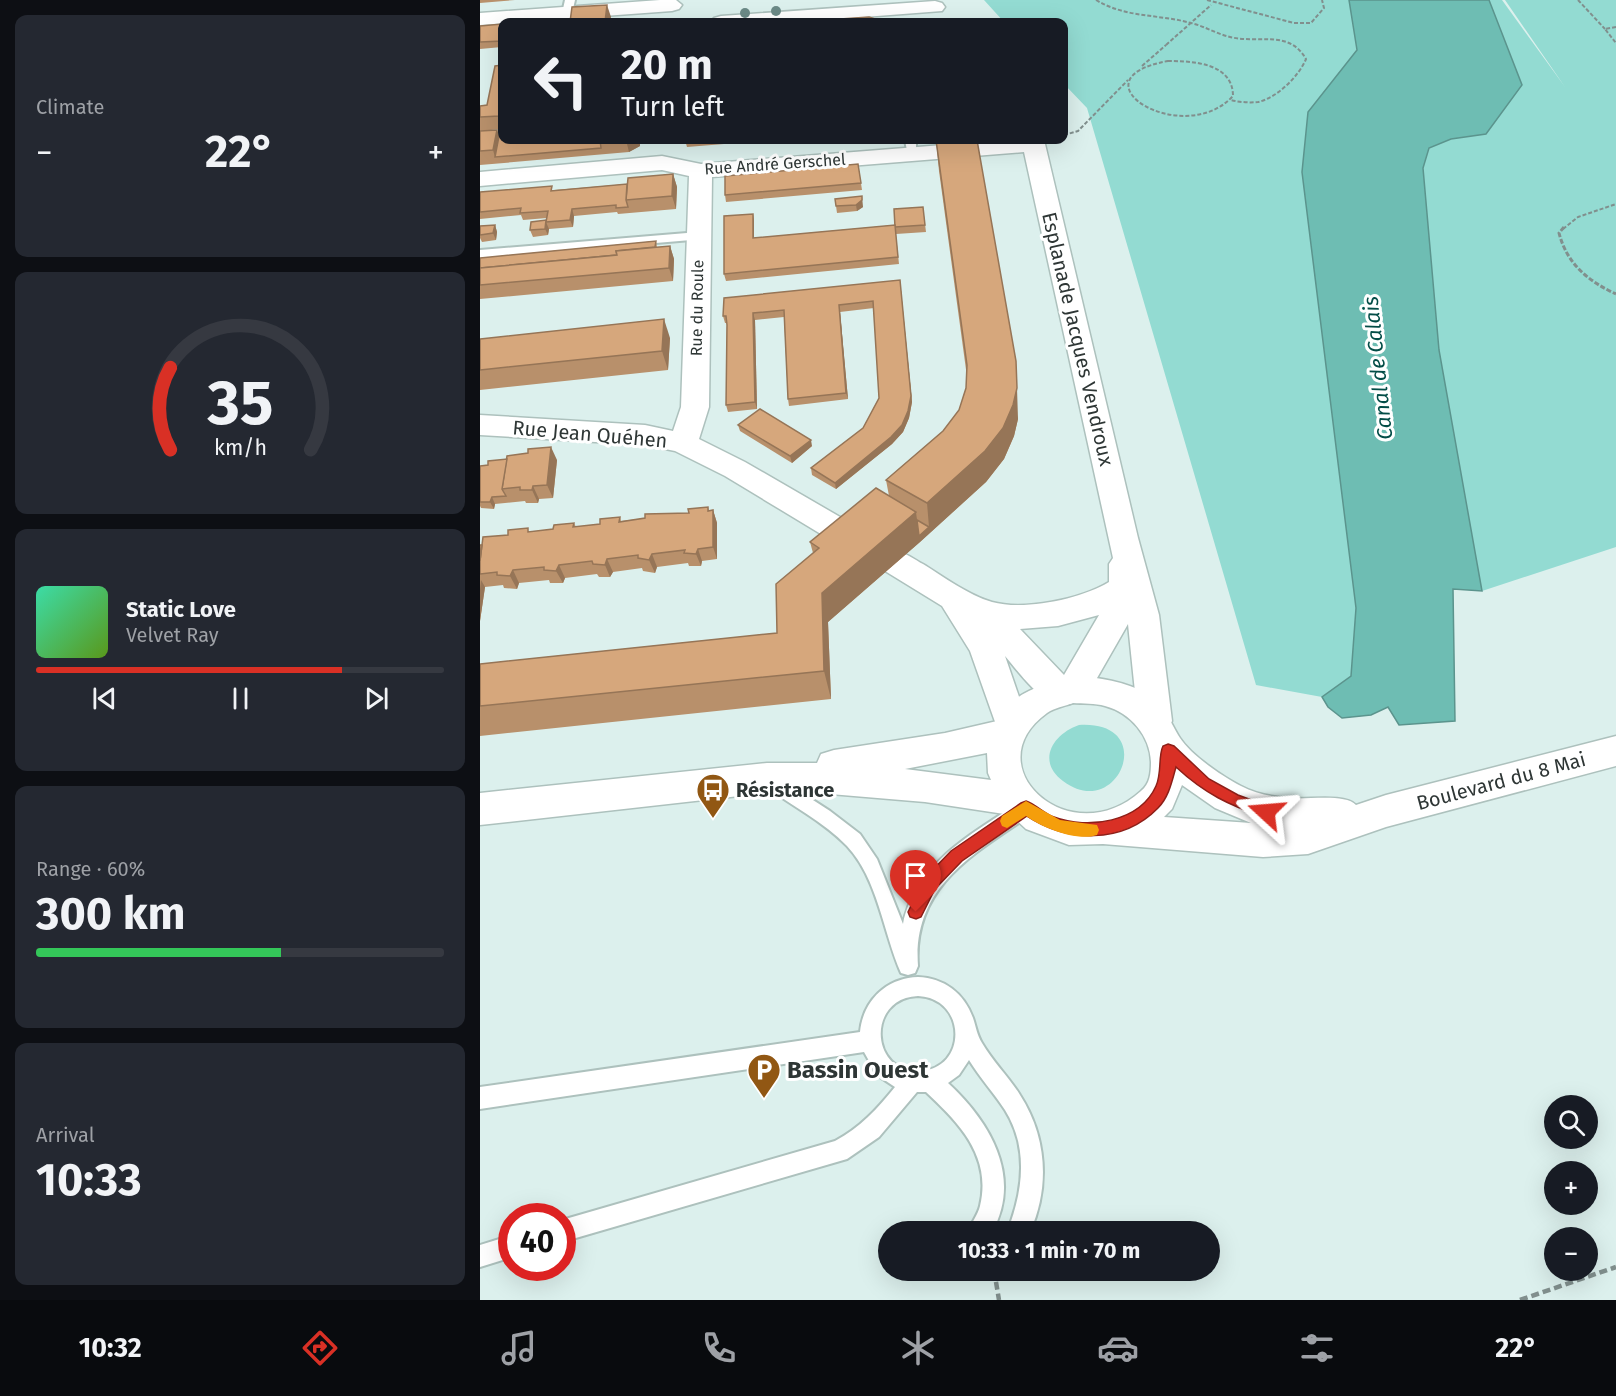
<!DOCTYPE html>
<html lang="en">
<head>
<meta charset="utf-8">
<style>
	:root { --surface:#171b24; --page:#242831; --text:#f1f3f6; --muted:#9ea1a6; --line:#363941; --accent:#d93025 }
	body { margin:0; font-family:"Fira Sans",sans-serif; background:var(--page); color:var(--text); height:100vh; display:flex; flex-direction:column; font-size:22px; white-space:nowrap }
	* { box-sizing:border-box; margin:0 }
	p { font-size:20px; color:var(--muted) }
	.icon { flex:none; width:33px; height:33px; fill:none; stroke:currentColor; stroke-width:2; stroke-linecap:round; stroke-linejoin:round }
	.map { position:relative; flex:1; overflow:hidden }
	.panel { display:flex; flex-direction:column; gap:15px; padding:15px; background:#0d0f14; width:480px }
	.panel>* { flex:none }
	.hud { position:absolute; left:18px; top:18px; width:570px; height:126px; border-radius:12px; box-shadow:0 6px 24px #0002; background:#171b24; color:var(--text); overflow:hidden }
	.fabs { position:absolute; left:1064px; top:1095px; display:grid; gap:12px }
	.fabs a { display:grid; place-items:center; width:54px; height:54px; border-radius:50%; background:var(--surface); box-shadow:0 6px 24px #0002; font-size:30px }
	.speed { position:absolute; left:18px; top:1203px; display:flex; gap:12px; font-size:30px; font-weight:700; text-align:center }
	.speed>* { display:grid; place-content:center; width:78px; height:78px; border-radius:50%; background:var(--surface); box-shadow:0 6px 24px #0002; line-height:1 }
	.speed .limit { border:9px solid #d22; background:#fff; color:#111 }
	.pin { position:absolute; display:grid; place-items:center; width:51px; height:51px; color:#fff; margin:-62px -26px; border-radius:50% 50% 50% 0; rotate:-45deg; box-shadow:0 0 6px #0007 }
	.pin .icon { rotate:45deg }
	.me { position:absolute; width:66px; margin:-33px; rotate:289deg; stroke-linejoin:round; filter:drop-shadow(0 0 4px #0008) }
	.turn { display:flex; align-items:center; gap:21px; height:126px; padding:0 24px; font-size:27px }
	.turn .icon { width:78px; height:78px; stroke-width:2.5 }
	.turn b { display:block; font-size:42px; line-height:51px }
	.big { font-size:45px; font-weight:700; line-height:1.1 }
	.panel .card { flex:1; display:flex; flex-direction:column; justify-content:center; gap:9px; min-width:0; padding:0 21px; border-radius:12px; background:var(--page) }
	.panel .dial { align-items:center; gap:0 }
	.dial svg { height:156px; overflow:visible; fill:none; stroke:var(--line); stroke-width:7; stroke-linecap:round; text-anchor:middle }
	.dial text { fill:var(--text); stroke:none }
	.song { display:flex; align-items:center; gap:18px }
	.cover { width:72px; height:72px; border-radius:9px; background:linear-gradient(135deg,hsl(160 70% 55%),hsl(90 70% 35%)) }
	.played { height:6px; border-radius:3px; background:linear-gradient(90deg,var(--accent) 75%,var(--line) 75%) }
	.keys { display:flex; justify-content:space-around; direction:ltr }
	.heat { display:flex; justify-content:space-between; align-items:center; font-size:33px; direction:ltr }
	.charge { height:9px; border-radius:4px; background:linear-gradient(90deg,#34c759 60%,var(--line) 0) }
	.trip { position:absolute; left:398px; top:1221px; width:342px; height:60px; border-radius:30px; background:var(--surface); box-shadow:0 6px 24px #0002; font-weight:700; line-height:60px; text-align:center }
	.menu { display:flex; height:96px; justify-content:space-around; align-items:center; background:#090b0e; color:var(--muted) }
	.menu .icon { width:42px; height:42px }
	.menu .active { color:var(--accent) }
	.menu b { font-size:27px; color:var(--text) }
	main { display:flex; flex:1; min-height:0 }
	.map>svg:first-child { display:block }
</style>
</head>
<body>
<main>
<section class="panel">
<div class="card"><p>Climate</p>
<div class="heat"><a>−</a><b class="big">22°</b><a>+</a></div>
</div>
<div class="card dial"><svg viewBox="0 0 100 80">
<path d="M14 69A42 42 0 1 1 86 69"/>
<path d="M14 69A42 42 0 0 1 14 27" stroke="#d93025"/>
<text x="50" y="56" font-size="32" font-weight="700">35</text>
<text x="50" y="72" font-size="11">km/h</text>
</svg></div>
<div class="card">
<div class="song"><i class="cover"></i><div><b>Static Love</b><p>Velvet Ray</p></div></div>
<div class="played"></div>
<div class="keys"><svg class="icon" aria-label="previous" viewBox="0 0 24 24"><path d="M18 5L8 12l10 7zM5 5v14"/></svg><svg class="icon" aria-label="pause" viewBox="0 0 24 24"><path d="M8 5v14M16 5v14"/></svg><svg class="icon" aria-label="next" viewBox="0 0 24 24"><path d="M6 5l10 7-10 7zM19 5v14"/></svg></div>
</div>
<div class="card"><p>Range · 60%</p><b class="big">300 km</b><div class="charge"></div></div>
<div class="card"><p>Arrival</p><b class="big">10:33</b></div>
</section>
<div class="map">
<svg width="1136" height="1300" viewBox="0 0 1136 1300">
	<rect width="100%" height="100%" fill="#dcf0ed"/>
	<g fill="#93dbd2">
		<polygon points="504,0 869,0 877,50 828,112 822,172 876,608 871,676 842,697 776,685 607,108 584,84 584,22 524,22"/>
		<polygon points="1009,0 1022,0 1085,87 1025,0 1136,0 1136,547 1002,591 959,350 943,168 949,148 971,139 1006,134 1042,85"/>
		<path d="M599 725C680 720 638 823 583 781 556 761 573 734 599 725Z"/>
	</g>
	<polygon fill="#6ebdb3" stroke="#5b948d" stroke-width="1.5" points="869,0 1009,0 1042,85 1006,134 971,139 949,148 943,168 959,350 1002,591 973,589 975,721 919,725 908,707 891,715 862,718 848,707 842,697 871,676 876,608 822,172 828,112 877,50"/>
	<g fill="none" stroke-linecap="round" stroke-linejoin="round">
		<defs>
			<g id="lane">
				<polygon points="85,0 95,0 90,22 80,22"/>
				<polygon points="425,140 436,140 436,156 428,156"/>
				<polygon points="219,232 225,236 223,239 0,258 0,250"/>
				<path d="M291 773 350 811 380 834 397 859 423 924C436 863 492 834 540 802L546 800 552 802 555 808 552 814C495 853 432 886 438 966L435 973 428 975 421 973C403 932 398 879 367 846 344 822 312 806 285 786L282 781 285 776Z"/>
				<path d="M438 977C464 978 484 993 493 1018 496 1027 497 1035 502 1043 513 1062 529 1077 540 1095 567 1137 570 1187 550 1232H527C543 1192 549 1148 525 1110 514 1093 500 1078 489 1060L479 1075 468 1083C509 1121 543 1176 512 1232H488C491 1223 498 1215 500 1206 512 1156 479 1123 446 1092H437L399 1137 367 1159 82 1242V1220L355 1141C380 1128 398 1108 415 1087L397 1075 384 1052 0 1109V1087L380 1032C383 1001 406 978 438 977ZM438 996C487 998 488 1069 440 1071 390 1074 386 998 438 996Z"/>
				<polygon points="32,1235 32,1257 0,1267 0,1245"/>
			</g>
			<g id="street">
				<polygon points="180,0 196,0 202,5 199,9 192,11 0,25 0,13"/>
				<polygon points="455,1 462,3 465,7 462,11 319,22 231,22 234,18 241,16"/>
				<path d="M526 140H564L565 144 658 538 679 615 692 721 687 731 675 735 663 731 658 721 648 624 605 699C598 701 589 705 582 705 562 705 537 670 525 656L549 726 544 736 532 740 520 736 490 651 462 606 405 571 400 563 405 555C409 553 414 551 418 552 427 553 435 560 443 564 464 577 488 595 512 602 544 611 601 599 629 582V564L633 558 544 152 232 177 229 407 219 439 265 462 386 532 390 540 386 548 375 551 364 548 245 476 195 451 165 445 0 435V415L165 425 193 431 201 407 209 176 182 170 0 186V172L182 156 221 164ZM619 615 584 675 540 629 578 626Z"/>
			</g>
			<path id="secondary" d="M593 675C620 678 644 681 668 694 685 705 690 722 700 738 711 755 743 777 761 786 776 794 793 797 810 798 827 800 865 793 876 805L906 795 1136 736V766L906 827 828 854 783 857 623 844 589 845 546 829 531 815 445 802 350 794 287 793 0 825V793L287 763H337L341 754 354 750 465 733 517 721C532 691 564 685 593 675ZM593 703C603 704 615 703 625 706 651 713 670 736 671 762 671 773 670 784 661 791 590 855 493 766 567 713 574 708 585 706 593 703ZM507 753 508 773 511 780 425 769ZM702 785 735 808 771 823 684 817 692 809Z"/>
		</defs>
		<use href="#lane" stroke="#adc1bd" stroke-width="4"/>
		<use href="#street" stroke="#adc1bd" stroke-width="3"/>
		<use href="#secondary" stroke="#adc1bd" stroke-width="3"/>
		<g stroke="#818f8d" stroke-width="2" stroke-dasharray="4 2" stroke-linecap="butt">
			<path d="M616 0C646 18 678 14 711 23 724 26 737 34 750 37 778 44 809 29 826 59 819 76 797 98 778 102 769 103 759 102 750 100"/>
			<polyline points="727,0 814,23 831,23 844,8 842,0"/>
			<polyline points="1098,0 1125,29"/>
			<polyline points="1136,27 1125,29 1136,43"/>
			<path d="M688 61C713 61 753 63 753 96 703 150 588 79 688 61Z"/>
			<polyline points="662,66 686,45"/>
			<polyline points="584,135 598,131 648,80"/>
			<polyline points="1083,229 1098,217 1136,204"/>
		</g>
		<path stroke="#818f8d" stroke-width="3" stroke-dasharray="5 2" stroke-linecap="butt" d="M1084 227 1079 233C1087 264 1108 281 1136 294"/>
		<g stroke="#818f8d" stroke-width="4.5" stroke-dasharray="8 4" stroke-linecap="butt">
			<polyline points="514,1270 519,1300"/>
			<polyline points="1040,1300 1136,1267"/>
		</g>
		<use href="#lane" fill="#fff" fill-rule="evenodd"/>
		<use href="#street" fill="#fff" fill-rule="evenodd"/>
		<use href="#secondary" fill="#fff" fill-rule="evenodd"/>
		<polyline stroke="#818f8d" stroke-width="2" stroke-dasharray="4 2" stroke-linecap="butt" points="686,45 731,5"/>
	</g>
	<g fill="#6c8a87">
		<circle cx="296" cy="11" r="5"/>
		<circle cx="265" cy="13" r="5"/>
	</g>
	<g fill="#b8906b">
		<polygon points="0,0 35,0 0,3"/>
		<polygon points="22,24 22,47 0,49 0,26"/>
		<polygon points="22,65 22,129 0,131 0,106 7,105"/>
		<polygon points="17,130 19,136 22,140 160,140 160,146 149,152 0,165 0,131"/>
		<polygon points="205,140 292,140 207,147"/>
		<polygon points="456,140 538,419 534,436 524,459 506,482 440,542 348,622 351,699 0,736 0,664 297,633 333,553 330,542 409,496 406,480 463,431 479,410 486,388 487,377 459,171"/>
		<polygon points="378,164 382,190 246,202 245,195"/>
		<polygon points="193,174 197,187 196,209 138,214 137,212 94,216 93,227 69,229 68,235 53,237 50,230 66,220 67,218 43,220 41,215 0,219 0,192 74,190 147,184"/>
		<polygon points="355,199 383,207 377,211 357,213"/>
		<polygon points="443,207 446,232 416,234 414,209"/>
		<polygon points="273,214 274,221 274,238 415,225 419,264 246,281 244,274"/>
		<polygon points="15,225 17,232 16,240 2,242 0,238 0,226"/>
		<polygon points="176,241 177,247 190,246 194,259 193,281 0,299 0,258"/>
		<polygon points="420,280 432,402 429,418 423,432 412,444 356,489 332,475 331,468 383,428 399,398 394,308 360,312 368,399 309,406 308,399 304,317 275,320 277,409 248,412 246,405 247,323 245,323 243,316"/>
		<polygon points="190,338 188,370 0,390 0,339"/>
		<polygon points="258,425 332,446 312,463 260,431"/>
		<polygon points="77,460 73,498 59,499 58,503 46,503 45,501 15,504 14,509 1,508 0,506 0,466"/>
		<polygon points="228,507 229,511 233,510 237,523 237,559 222,561 221,566 209,566 208,563 177,567 175,573 163,571 162,568 133,572 130,577 119,577 117,574 85,578 83,583 70,583 69,580 39,583 37,589 24,588 23,585 5,587 0,621 0,545 50,532 73,529 94,523 96,527 120,524 140,517 141,521 209,513"/>
	</g>
	<g fill="#967557">
		<polygon points="127,5 131,17 130,22 125,22"/>
		<polygon points="22,104 22,124 19,116"/>
		<polygon points="17,130 22,143 15,157 13,150"/>
		<polygon points="146,140 160,140 160,146 149,152"/>
		<polygon points="193,174 197,187 196,209 192,196"/>
		<polygon points="382,196 383,207 377,211 376,205"/>
		<polygon points="92,209 94,216 93,227 90,220"/>
		<polygon points="273,214 274,221 274,245 273,238"/>
		<polygon points="66,222 69,229 68,235 65,229"/>
		<polygon points="15,225 17,232 16,240 13,233"/>
		<polygon points="190,246 194,259 193,281 189,268"/>
		<polygon points="420,280 432,402 429,418 423,432 412,444 356,489 355,483 422,425"/>
		<polygon points="359,305 360,312 368,399 366,393"/>
		<polygon points="273,313 275,320 277,409 275,402"/>
		<polygon points="184,319 190,338 188,370 182,351"/>
		<polygon points="537,388 538,419 534,436 524,459 506,482 440,542 348,622 351,699 344,671 342,593 436,512 439,536 449,527 447,503"/>
		<polygon points="331,440 332,446 312,463 310,456"/>
		<polygon points="71,447 77,460 73,498 67,485"/>
		<polygon points="53,486 59,499 58,503 52,490"/>
		<polygon points="12,497 15,504 14,509 10,502"/>
		<polygon points="233,510 237,523 237,559 233,547"/>
		<polygon points="218,549 222,561 221,566 216,554"/>
		<polygon points="172,554 177,567 175,573 169,560"/>
		<polygon points="127,559 133,572 130,577 125,565"/>
		<polygon points="79,565 85,578 83,583 76,571"/>
		<polygon points="33,570 39,583 37,589 30,576"/>
		<polygon points="1,580 5,587 0,621 0,589"/>
	</g>
	<g fill="#d6a77c" stroke="#967557" stroke-width="1.5">
		<polygon points="127,5 125,22 90,22 92,7"/>
		<polygon points="389,17 404,22 317,22"/>
		<polygon points="22,24 22,41 0,42 0,26"/>
		<polygon points="22,65 22,104 19,116 0,117 0,106 7,105 15,66"/>
		<polygon points="17,130 13,150 0,151 0,131"/>
		<polygon points="19,136 22,136 22,140 120,140 121,148 15,157"/>
		<polygon points="120,140 137,140 119,141"/>
		<polygon points="456,140 497,140 536,361 537,388 533,405 523,428 505,451 447,503 406,480 463,431 479,410 486,388 487,365"/>
		<polygon points="378,164 381,183 245,195 245,176"/>
		<polygon points="193,174 192,196 146,200 148,178"/>
		<polygon points="147,184 146,200 148,207 136,208 136,205 92,209 90,220 66,222 68,211 40,213 41,208 0,212 0,192 72,186 71,191"/>
		<polygon points="382,196 382,200 376,205 356,206 355,199"/>
		<polygon points="443,207 445,225 415,227 414,209"/>
		<polygon points="273,214 273,238 415,225 418,257 244,274 244,216"/>
		<polygon points="66,220 65,229 50,230 51,222"/>
		<polygon points="15,225 13,233 0,235 0,226"/>
		<polygon points="176,241 175,247 136,251 137,255 0,268 0,258"/>
		<polygon points="190,246 189,268 0,285 0,268 137,255 136,251"/>
		<polygon points="420,280 431,396 428,411 422,425 411,437 355,483 331,468 383,428 399,398 393,301 359,305 366,393 308,399 304,310 273,313 275,402 246,405 247,325 246,316 243,316 244,298"/>
		<polygon points="184,319 182,351 0,370 0,339"/>
		<polygon points="280,409 331,440 310,456 258,425"/>
		<polygon points="71,447 67,485 53,486 52,490 40,490 40,487 22,489 27,456 48,453 48,449"/>
		<polygon points="27,459 22,489 26,496 12,497 10,502 0,502 0,466 8,465 8,461"/>
		<polygon points="396,488 436,512 342,593 344,671 0,706 0,664 297,633 296,584 339,548 330,542"/>
		<polygon points="228,507 228,511 233,510 233,547 218,549 216,554 204,553 205,550 172,554 169,560 158,558 158,555 127,559 125,565 113,564 112,561 79,565 76,571 64,570 64,567 33,570 30,576 17,575 17,572 0,574 0,561 3,537 28,535 28,530 48,528 48,532 73,529 74,525 94,523 93,527 120,524 120,519 140,517 139,522 165,518 165,514 209,513 208,509"/>
		<polygon points="437,520 449,527 439,536"/>
		<polygon points="0,545 2,545 0,561"/>
	</g>
	<path fill="#d93025" stroke="#8d1f18" stroke-width="1.5" d="M688 744 694 746 729 779 758 795 791 807 793 812 791 816 786 818C749 805 725 794 696 767 692 781 689 797 678 808 642 845 587 842 547 816L482 861 455 889 441 917 436 919 430 917 428 912 444 879 471 851 541 803 546 801C557 805 564 814 574 817 608 830 660 822 676 786 682 773 678 756 683 746Z"/>
	<path fill="#f59e0b" d="M546 801 580 820 617 825 619 830 617 835C597 842 563 828 546 816L527 828 522 826 520 821 522 816Z"/>
	<defs>
		<symbol id="bus-pin" viewBox="-11 -11 22 30"><path d="M0 17L-7.5 6A9.5 9.5 0 1 1 7.5 6Z" fill="#915713" stroke="#fff"/><path d="M-5-6H5V4H4V6H2V4H-2V6H-4V4H-5ZM-3.5-4V0h7V-4ZM-3.5 1.2v1.5H-2V1.2ZM2 1.2v1.5H3.5V1.2Z" fill="#fff"/></symbol>
		<symbol id="parking-pin" viewBox="-11 -11 22 30"><path d="M0 17L-7.5 6A9.5 9.5 0 1 1 7.5 6Z" fill="#915713" stroke="#fff"/><path d="M-3.5-5.5H1a3.5 3.5 0 0 1 0 7H-1V5.5H-3.5ZM-1-3.4V-.6H.8a1.4 1.4 0 0 0 0-2.8Z" fill="#fff"/></symbol>
	</defs>
	<g fill-rule="evenodd">
		<use href="#bus-pin" x="214" y="771" width="38" height="52"/>
		<use href="#parking-pin" x="265" y="1051" width="38" height="52"/>
	</g>
	<g text-anchor="middle" dominant-baseline="central" stroke-width="6" stroke-linejoin="round" paint-order="stroke">
		<g font-size="16" fill="#2e3635" stroke="#fff">
			<text transform="translate(295 164) rotate(-4)">Rue André Gerschel</text>
			<text transform="translate(217 308) rotate(-89)">Rue du Roule</text>
		</g>
		<g font-size="20" fill="#2e3635" stroke="#fff">
			<text transform="translate(598 339) rotate(77)">Esplanade Jacques Vendroux</text>
			<text transform="translate(110 434) rotate(5)">Rue Jean Quéhen</text>
			<text transform="translate(1021 781) rotate(-15)">Boulevard du 8 Mai</text>
		</g>
		<g font-size="20" font-weight="bold" fill="#2e3635" stroke="#fff" text-anchor="start">
			<text x="256" y="790">Résistance</text>
		</g>
		<g font-size="21" font-style="italic" fill="#034d47" stroke="#fff">
			<text transform="translate(898 368) rotate(-96)">Canal de Calais</text>
		</g>
		<g font-size="24" font-weight="bold" fill="#2e3635" stroke="#fff" text-anchor="start">
			<text x="307" y="1070">Bassin Ouest</text>
		</g>
	</g>
</svg>
<div class="fabs">
<a><svg class="icon" aria-label="search" viewBox="0 0 24 24"><circle cx="10" cy="10" r="6"/><path d="M15 15l6 6"/></svg></a>
<a>+</a>
<a>−</a>
</div>
<div class="speed"><div class="limit">40</div></div>
<div class="pin" style="left:436px;top:912px;background:#d93025"><svg class="icon" aria-label="arrive" viewBox="0 0 24 24"><path d="M6 21V4h12l-3 4 3 4H6"/></svg></div>
<svg class="me" style="left:786px;top:812px" viewBox="-20 -20 40 40"><path d="M0-17L14 15 0 8-14 15z" fill="#d93025" stroke="#fff" stroke-width="4"/></svg>
<div class="trip">10:33 · 1 min · 70 m</div>
<div class="hud">
<div class="turn"><svg class="icon" aria-label="left" viewBox="0 0 24 24"><path d="M17 20v-9H6M10 6l-5 5 5 5"/></svg><div><b>20 m</b>Turn left</div></div>
</div>
</div>
</main>
<nav class="menu">
<b>10:32</b>
<svg class="icon active" aria-label="directions" viewBox="0 0 24 24"><path d="M12 3l9 9-9 9-9-9zM9 14v-3h6M13 9l2 2-2 2"/></svg>
<svg class="icon" aria-label="music" viewBox="0 0 24 24"><path d="M9 18V5l10-2v13"/><circle cx="6" cy="18" r="3"/><circle cx="16" cy="16" r="3"/></svg>
<svg class="icon" aria-label="phone" viewBox="0 0 24 24"><path d="M5 4h4l2 5-3 2q2 4 5 5l2-3 5 2v4C11 20 4 13 5 4z"/></svg>
<svg class="icon" aria-label="climate" viewBox="0 0 24 24"><path d="M12 3v18M4 7l16 10M4 17L20 7"/></svg>
<svg class="icon" aria-label="car" viewBox="0 0 24 24"><path d="M5 17H2v-5l4-1 3-4h7l3 4 3 1v5h-3M9 17h6M6 11h13"/><circle cx="7" cy="17" r="2"/><circle cx="17" cy="17" r="2"/></svg>
<svg class="icon" aria-label="filters" viewBox="0 0 24 24"><path d="M4 7h16M4 17h16"/><circle cx="9" cy="7" r="2"/><circle cx="15" cy="17" r="2"/></svg>
<b>22°</b>
</nav>
</body>
</html>
